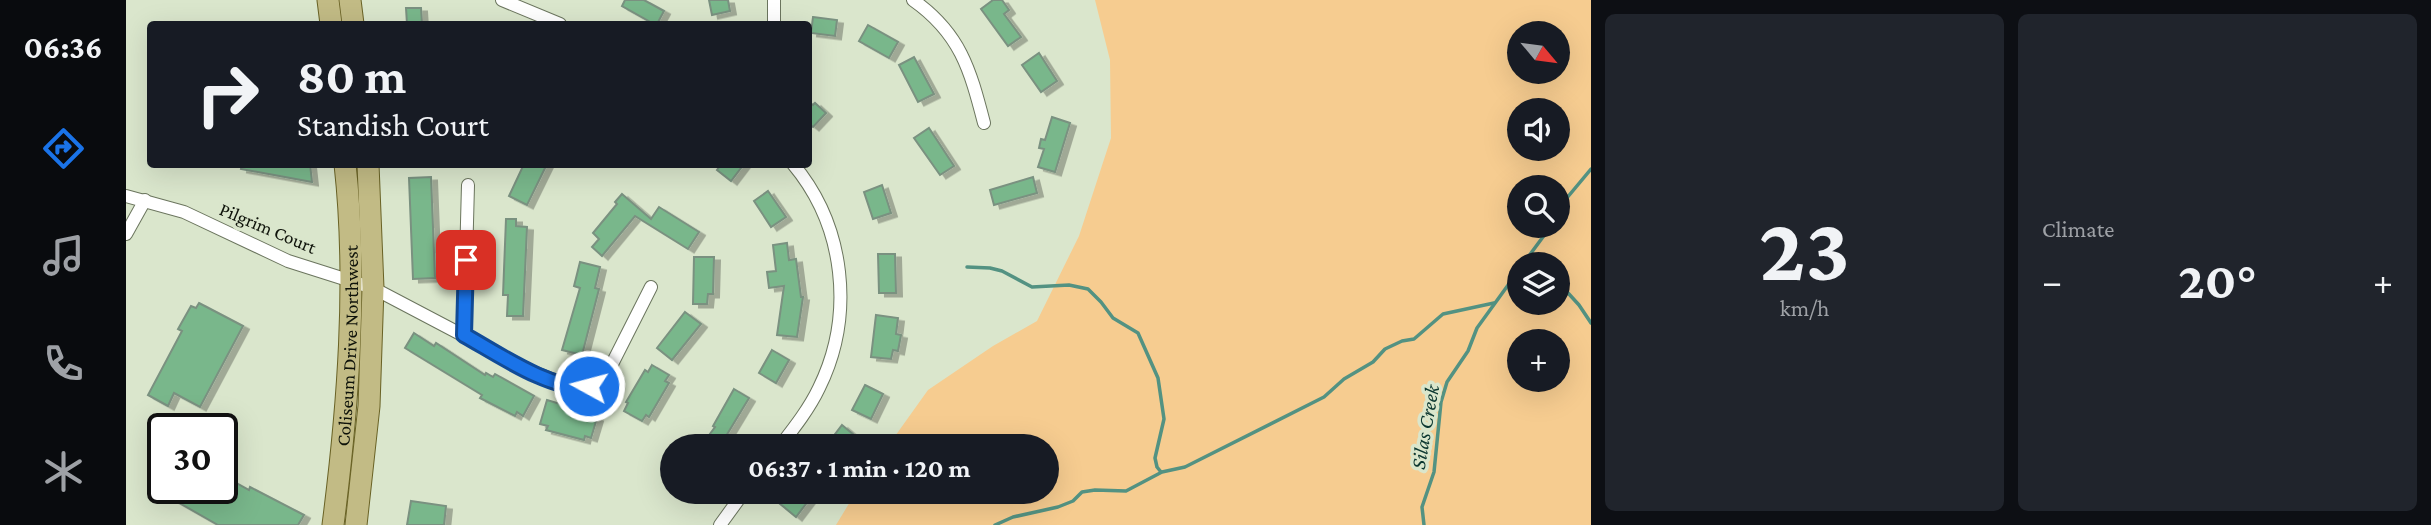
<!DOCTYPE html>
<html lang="en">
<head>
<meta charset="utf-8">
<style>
	:root { --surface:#171b24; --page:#20242c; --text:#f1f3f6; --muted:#9ea1a6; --accent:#1a73e8 }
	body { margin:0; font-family:"Crimson Pro",serif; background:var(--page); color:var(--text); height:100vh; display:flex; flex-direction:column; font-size:26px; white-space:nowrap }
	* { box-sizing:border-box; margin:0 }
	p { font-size:23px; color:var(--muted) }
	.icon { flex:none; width:38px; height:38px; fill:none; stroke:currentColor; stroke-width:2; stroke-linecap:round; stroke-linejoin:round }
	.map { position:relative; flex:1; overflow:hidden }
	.sheet { display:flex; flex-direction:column; gap:14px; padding:14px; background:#0d0f14; width:840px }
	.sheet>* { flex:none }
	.banner { position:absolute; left:21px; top:21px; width:665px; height:147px; border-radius:7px; box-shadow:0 7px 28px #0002; background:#171b24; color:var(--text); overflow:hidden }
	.needle { width:46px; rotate:119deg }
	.controls { position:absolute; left:1381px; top:21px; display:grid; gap:14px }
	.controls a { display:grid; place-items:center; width:63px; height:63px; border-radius:50%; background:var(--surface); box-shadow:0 7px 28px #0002; font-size:35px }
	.speed { position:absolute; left:21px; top:413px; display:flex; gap:14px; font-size:35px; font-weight:700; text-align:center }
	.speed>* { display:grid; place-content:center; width:91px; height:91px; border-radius:50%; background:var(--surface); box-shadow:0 7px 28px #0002; line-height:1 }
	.speed .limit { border:4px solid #111; border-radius:10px; background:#fff; color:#111 }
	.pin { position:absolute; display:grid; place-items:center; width:60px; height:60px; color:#fff; margin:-30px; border-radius:14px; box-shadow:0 4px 10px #0006 }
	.me { position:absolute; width:77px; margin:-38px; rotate:277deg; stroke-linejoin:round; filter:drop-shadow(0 0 5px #0008) }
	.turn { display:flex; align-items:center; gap:24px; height:147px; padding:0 35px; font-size:32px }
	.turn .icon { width:91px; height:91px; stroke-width:2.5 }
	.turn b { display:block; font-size:49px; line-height:60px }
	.big { font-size:52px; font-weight:700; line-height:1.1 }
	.sheet .tile { flex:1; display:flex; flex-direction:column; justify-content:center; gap:10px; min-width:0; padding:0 24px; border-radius:10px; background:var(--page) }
	.sheet .dial { align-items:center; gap:0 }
	.dial b { font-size:91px; line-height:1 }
	.heat { display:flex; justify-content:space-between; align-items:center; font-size:38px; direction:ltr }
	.sheet .tiles { flex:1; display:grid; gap:14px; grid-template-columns:repeat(2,1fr) }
	.trip { position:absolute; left:534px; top:434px; width:399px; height:70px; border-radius:35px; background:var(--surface); box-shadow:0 7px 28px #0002; font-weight:700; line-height:70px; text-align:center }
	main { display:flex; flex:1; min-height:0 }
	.dock { display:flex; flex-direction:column; width:126px; justify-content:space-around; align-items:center; background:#090b0e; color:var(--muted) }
	.dock .icon { width:49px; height:49px }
	.dock .on { color:var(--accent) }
	.dock b { font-size:32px; color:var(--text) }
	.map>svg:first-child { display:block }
</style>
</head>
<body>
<main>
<nav class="dock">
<b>06:36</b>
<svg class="icon on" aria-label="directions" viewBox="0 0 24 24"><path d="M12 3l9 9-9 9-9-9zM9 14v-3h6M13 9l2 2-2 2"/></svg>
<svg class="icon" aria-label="music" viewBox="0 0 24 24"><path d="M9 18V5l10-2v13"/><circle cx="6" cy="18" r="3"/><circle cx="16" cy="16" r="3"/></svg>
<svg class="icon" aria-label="phone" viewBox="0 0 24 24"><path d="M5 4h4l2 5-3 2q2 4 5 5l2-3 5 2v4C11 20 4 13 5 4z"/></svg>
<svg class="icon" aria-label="climate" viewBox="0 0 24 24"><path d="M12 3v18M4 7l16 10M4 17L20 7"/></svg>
</nav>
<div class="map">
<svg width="1465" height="525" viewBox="0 0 1465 525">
	<defs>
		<filter id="shadow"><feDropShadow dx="6" dy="3.5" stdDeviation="0" flood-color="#0004"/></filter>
	</defs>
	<rect width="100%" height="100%" fill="#dae6cc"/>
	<path fill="#f6cc90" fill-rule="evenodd" d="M969 0H1465V525H710L730 492H920V446H762L802 390 867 346 911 321 953 236 985 138 984 60ZM1432 33V72H1393V33ZM1432 110V149H1393V110ZM1432 187V226H1393V187ZM1432 264V303H1393V264ZM1432 341V380H1393V341Z"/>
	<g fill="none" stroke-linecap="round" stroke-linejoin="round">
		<g stroke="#539282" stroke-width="3.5">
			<polyline points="1432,213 1435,205 1465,169"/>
			<polyline points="1404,256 1412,264"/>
			<polyline points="1397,264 1425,226"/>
			<polyline points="841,267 864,268 876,271 906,287 943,285 962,289 975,302 987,318 1012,333 1032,378 1038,419 1029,458 1031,467 1035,472"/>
			<polyline points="1432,282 1453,305 1465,323"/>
			<polyline points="869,525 887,517 932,507 947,501 956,492 969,490 1000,491 1036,472 1059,467 1198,397 1218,379 1247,362 1259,349 1276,341 1288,339 1317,314 1368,303"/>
			<polyline points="1298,525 1296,507 1308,472 1315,402 1321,382 1342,351 1351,328 1393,270"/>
		</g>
	</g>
	<g fill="#79b78b" stroke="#7a9180" stroke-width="2" filter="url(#shadow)">
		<polygon points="499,0 518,0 538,11 531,24 528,24 496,6"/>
		<polygon points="583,0 602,0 604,11 586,15"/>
		<polygon points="867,0 876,0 883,10 878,14 895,37 882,46 855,9"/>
		<polygon points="280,8 295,8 296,24 281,24"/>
		<polygon points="687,17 711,20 709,36 685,33"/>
		<polygon points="742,25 772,42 763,58 733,41"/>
		<polygon points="913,53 931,81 915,92 896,65"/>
		<polygon points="788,57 808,94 792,102 773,65"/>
		<polygon points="682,101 687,105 689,103 700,113 687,127 682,123"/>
		<polygon points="926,117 944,123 929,172 912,167 918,149 913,148 915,139 919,140"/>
		<polygon points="803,128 828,166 814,175 788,138"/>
		<polygon points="116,164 184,164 186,182 115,169"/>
		<polygon points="398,164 421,164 401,205 383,196"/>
		<polygon points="595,164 618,164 605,181 591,170"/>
		<polygon points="305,177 309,278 287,279 283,178"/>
		<polygon points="907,177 911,193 868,205 864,190"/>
		<polygon points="756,185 765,213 747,219 738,192"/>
		<polygon points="642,191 660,217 645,227 628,201"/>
		<polygon points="496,194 525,219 533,207 573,232 562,249 509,216 476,256 466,247 473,239 467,233 491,204 489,202"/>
		<polygon points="380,219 390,219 390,226 401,227 397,316 381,316 382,295 377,295"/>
		<polygon points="661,243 663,260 670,259 675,297 677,297 671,337 651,335 658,286 643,288 641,272 650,271 647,245"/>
		<polygon points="752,254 769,254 770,293 753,293"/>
		<polygon points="568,257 588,257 587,294 582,294 581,304 567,304"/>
		<polygon points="454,262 474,267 469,288 473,289 456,355 436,350 454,288 448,286"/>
		<polygon points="73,303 117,326 74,407 48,393 42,406 22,395 56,331 52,329 65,306 70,308"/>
		<polygon points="559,312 575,324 546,360 531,348"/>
		<polygon points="750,315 772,318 770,334 775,335 772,351 767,350 765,359 745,357"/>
		<polygon points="288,333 308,346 310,343 359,375 360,373 367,377 369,374 408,396 397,416 391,412 389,416 354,398 356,395 279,348"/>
		<polygon points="646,350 663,360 650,383 633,373"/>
		<polygon points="526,365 543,375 539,381 543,383 523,417 520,415 516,421 498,411 502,403 500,402 519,370 522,372"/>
		<polygon points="739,385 757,394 745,419 726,410"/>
		<polygon points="608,389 623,398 594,446 575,446 589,427 587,426"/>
		<polygon points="421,400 464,413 464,416 471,418 465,438 459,436 458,440 420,430 422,426 414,424"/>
		<polygon points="716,425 728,435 720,446 700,446"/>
		<polygon points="96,475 123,490 124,487 178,515 172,525 92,525 27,488 96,488"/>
		<polygon points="662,492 689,492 670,517 653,503"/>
		<polygon points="285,501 320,506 318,525 281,525"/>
	</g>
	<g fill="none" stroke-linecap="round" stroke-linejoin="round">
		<defs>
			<g id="street">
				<polyline points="376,0 434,24"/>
				<polyline points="648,0 648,24"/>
				<path d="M787 0C834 33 844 69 858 123"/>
				<polyline points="0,196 58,212 162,261 247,288 405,371 443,386 463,386 481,374 525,287"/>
				<polyline points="0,234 19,200"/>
				<polyline points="338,335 342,185"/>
				<path d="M654 446C668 428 683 409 693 388 729 315 719 226 667 164"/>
				<polyline points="594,525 618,492"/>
			</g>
			<g id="primary">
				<polyline points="202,0 205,24"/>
				<polyline points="224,0 227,24"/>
				<path id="s1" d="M207 525C222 408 232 282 219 164"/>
				<polyline points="230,525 243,406 247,288 242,164"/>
			</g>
		</defs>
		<use href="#street" stroke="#6b755e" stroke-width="14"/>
		<use href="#primary" stroke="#696225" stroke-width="23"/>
		<use href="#street" stroke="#fff" stroke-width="12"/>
		<use href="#primary" stroke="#c2bb85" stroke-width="21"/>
	</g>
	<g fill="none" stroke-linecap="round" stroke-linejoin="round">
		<defs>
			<path id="route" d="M340 260 338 335C369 352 428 393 463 386"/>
		</defs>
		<use href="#route" stroke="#114b97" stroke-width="18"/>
		<use href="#route" stroke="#1a73e8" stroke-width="12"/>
	</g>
	<g text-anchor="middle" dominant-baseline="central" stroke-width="7" stroke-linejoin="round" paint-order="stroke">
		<g font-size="19" fill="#0f130a" stroke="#dae6cc">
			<text transform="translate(142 228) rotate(23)">Pilgrim Court</text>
			<text stroke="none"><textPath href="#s1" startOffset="180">Coliseum Drive Northwest</textPath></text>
		</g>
		<g font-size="21" font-style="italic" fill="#0c3730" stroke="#dae6cc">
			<text transform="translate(1299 427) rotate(-80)">Silas Creek</text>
		</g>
	</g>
</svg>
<div class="controls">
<a><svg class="needle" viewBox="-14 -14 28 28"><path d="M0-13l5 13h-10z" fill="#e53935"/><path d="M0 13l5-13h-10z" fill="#9ea1a6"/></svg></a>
<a><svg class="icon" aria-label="sound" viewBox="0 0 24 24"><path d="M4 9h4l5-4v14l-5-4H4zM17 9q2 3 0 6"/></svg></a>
<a><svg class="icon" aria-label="search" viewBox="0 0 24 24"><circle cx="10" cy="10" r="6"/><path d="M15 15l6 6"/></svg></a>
<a><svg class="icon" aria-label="layers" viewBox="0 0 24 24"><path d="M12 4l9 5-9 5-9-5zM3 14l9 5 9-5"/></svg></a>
<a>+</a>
</div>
<div class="speed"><div class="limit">30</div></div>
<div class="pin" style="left:340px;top:260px;background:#d93025"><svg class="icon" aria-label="arrive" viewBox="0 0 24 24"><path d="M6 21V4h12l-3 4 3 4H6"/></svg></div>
<svg class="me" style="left:463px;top:386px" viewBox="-20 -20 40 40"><circle r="17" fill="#1a73e8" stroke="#fff" stroke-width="3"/><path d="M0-11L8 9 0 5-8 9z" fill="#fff"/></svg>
<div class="trip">06:37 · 1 min · 120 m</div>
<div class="banner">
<div class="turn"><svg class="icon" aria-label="right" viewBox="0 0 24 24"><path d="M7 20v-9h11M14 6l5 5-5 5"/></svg><div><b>80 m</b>Standish Court</div></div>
</div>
</div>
<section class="sheet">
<div class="tiles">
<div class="tile dial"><b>23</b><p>km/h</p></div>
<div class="tile"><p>Climate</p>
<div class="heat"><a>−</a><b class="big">20°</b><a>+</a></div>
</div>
</div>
</section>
</main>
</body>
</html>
